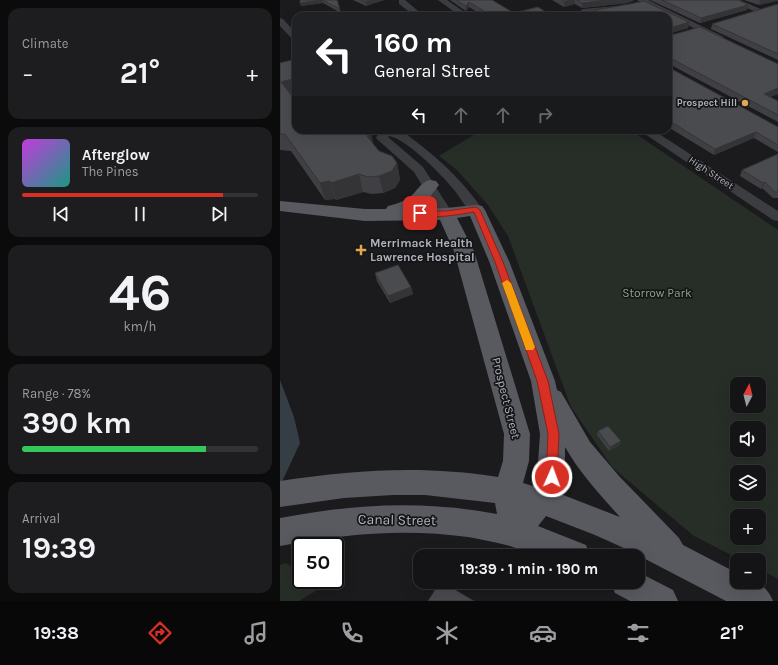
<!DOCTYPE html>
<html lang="en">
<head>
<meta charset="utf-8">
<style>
	:root { --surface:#141416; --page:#1d1d1f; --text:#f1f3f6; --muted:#9d9ea1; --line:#333335; --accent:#d93025 }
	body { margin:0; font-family:Karla,sans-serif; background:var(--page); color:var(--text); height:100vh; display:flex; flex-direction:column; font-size:15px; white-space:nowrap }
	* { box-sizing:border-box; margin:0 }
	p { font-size:13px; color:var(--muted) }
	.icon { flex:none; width:22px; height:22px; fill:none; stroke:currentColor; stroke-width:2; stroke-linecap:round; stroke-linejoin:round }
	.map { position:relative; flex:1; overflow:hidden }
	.drawer { display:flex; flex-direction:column; gap:8px; padding:8px; background:#0b0b0c; width:280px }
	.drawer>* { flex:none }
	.hud { position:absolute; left:12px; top:12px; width:380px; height:122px; border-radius:12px; box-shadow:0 4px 16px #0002,0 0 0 1px var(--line); background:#202124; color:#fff; overflow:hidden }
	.needle { width:26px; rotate:7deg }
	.controls { position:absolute; left:450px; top:377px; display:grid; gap:8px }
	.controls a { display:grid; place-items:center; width:36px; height:36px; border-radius:8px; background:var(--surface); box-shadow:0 4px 16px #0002,0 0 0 1px var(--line); font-size:20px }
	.speed { position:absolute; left:12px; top:537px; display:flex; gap:8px; font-size:20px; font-weight:700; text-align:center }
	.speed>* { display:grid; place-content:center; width:52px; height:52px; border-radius:50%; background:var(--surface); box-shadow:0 4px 16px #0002,0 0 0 1px var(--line); line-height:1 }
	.speed .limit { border:2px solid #111; border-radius:6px; background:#fff; color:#111 }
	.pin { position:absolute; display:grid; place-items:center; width:34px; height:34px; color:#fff; margin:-17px; border-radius:8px; box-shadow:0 2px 6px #0006 }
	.me { position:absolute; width:44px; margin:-22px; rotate:2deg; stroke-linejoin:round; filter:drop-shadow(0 0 3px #0008) }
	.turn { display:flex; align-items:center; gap:14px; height:84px; padding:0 16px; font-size:18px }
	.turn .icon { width:52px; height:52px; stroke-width:2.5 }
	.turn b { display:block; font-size:28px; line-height:34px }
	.lanes { display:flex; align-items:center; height:38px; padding:0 16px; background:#0003; justify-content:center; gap:20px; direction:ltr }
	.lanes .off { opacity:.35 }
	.big { font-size:30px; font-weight:700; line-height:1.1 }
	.drawer .card { flex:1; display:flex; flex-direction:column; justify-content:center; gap:6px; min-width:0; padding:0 14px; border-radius:12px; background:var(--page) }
	.drawer .dial { align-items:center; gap:0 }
	.dial b { font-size:52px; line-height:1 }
	.song { display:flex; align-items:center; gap:12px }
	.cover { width:48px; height:48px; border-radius:6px; background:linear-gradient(135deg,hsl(290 70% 55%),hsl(170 70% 35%)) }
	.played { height:4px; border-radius:2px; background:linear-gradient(90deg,var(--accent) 85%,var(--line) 85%) }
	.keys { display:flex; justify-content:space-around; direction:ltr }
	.heat { display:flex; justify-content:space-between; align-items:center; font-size:22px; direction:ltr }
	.charge { height:6px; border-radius:3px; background:linear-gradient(90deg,#34c759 78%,var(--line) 0) }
	.trip { position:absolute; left:133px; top:549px; width:232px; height:40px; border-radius:12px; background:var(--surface); box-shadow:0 4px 16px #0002,0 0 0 1px var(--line); font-weight:700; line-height:40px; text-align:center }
	.tabs { display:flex; height:64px; justify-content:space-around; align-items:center; background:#080809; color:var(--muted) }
	.tabs .icon { width:28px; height:28px }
	.tabs .selected { color:var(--accent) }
	.tabs b { font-size:18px; color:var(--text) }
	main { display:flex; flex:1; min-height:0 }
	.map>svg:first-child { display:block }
</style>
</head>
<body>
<main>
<section class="drawer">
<div class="card"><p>Climate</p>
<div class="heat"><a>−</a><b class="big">21°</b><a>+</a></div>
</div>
<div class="card">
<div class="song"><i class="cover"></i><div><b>Afterglow</b><p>The Pines</p></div></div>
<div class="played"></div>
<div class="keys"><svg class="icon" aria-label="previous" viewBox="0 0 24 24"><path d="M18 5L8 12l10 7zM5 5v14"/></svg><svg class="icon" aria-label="pause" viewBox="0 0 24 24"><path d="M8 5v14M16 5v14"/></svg><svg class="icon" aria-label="next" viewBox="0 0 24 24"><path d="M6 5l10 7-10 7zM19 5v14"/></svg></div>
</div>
<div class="card dial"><b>46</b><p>km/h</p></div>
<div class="card"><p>Range · 78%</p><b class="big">390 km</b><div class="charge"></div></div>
<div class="card"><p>Arrival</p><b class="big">19:39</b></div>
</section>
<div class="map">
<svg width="498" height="601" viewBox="0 0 498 601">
	<rect width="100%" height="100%" fill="#1b1b1d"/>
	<g fill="#272e28" fill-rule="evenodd">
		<path d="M202 130H350L498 230V579L479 569V560H461L414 536 333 468 291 407 228 236 208 205 177 170 159 156ZM457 384H479V406H457ZM457 428H479V450H457ZM457 472H479V494H457ZM457 516H479V538H457Z"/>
		<polygon points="6,563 21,573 21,580 31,580 42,587 19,601 0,601 0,565"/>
	</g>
	<polygon fill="#363e45" points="0,380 14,417 20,443 0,486"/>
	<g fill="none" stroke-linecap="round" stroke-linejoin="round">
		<g fill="#3c3d41" fill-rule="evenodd">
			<polygon points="119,0 125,0 144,16 135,16 119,4"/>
			<polygon points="158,0 167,0 190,16 180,16"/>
			<polygon points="357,0 368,0 444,37 442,39 436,39"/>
			<polygon points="449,0 460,0 483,10 482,12 476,12"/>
			<polygon points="337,6 341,8 340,10 303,15 299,12 303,9"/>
			<polygon points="0,18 3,19 16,33 16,41 13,40 0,26"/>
			<path d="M97 130C105 130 114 129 122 132 128 135 134 140 139 144 164 163 185 184 203 210L201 213C198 214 195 215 192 213 187 210 179 196 175 191 163 176 127 139 109 136L108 137 143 167 173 214 171 217 166 218 161 217 134 172 98 140 96 138 99 132Z"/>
			<polygon points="359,130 373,130 498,211 498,221 493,220"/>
		</g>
		<g fill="#585a60" fill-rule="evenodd">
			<path d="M150 180 156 181 159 185 149 198 136 209 166 208 196 205 202 206 205 210 229 261 275 381 277 390 281 392 310 442 339 476 399 538 403 545 457 573V582C476 582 485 582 493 601H446L346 549 315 535 266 516 258 526 306 545 310 556C294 556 277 558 261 556 250 554 238 548 226 545 214 542 200 539 188 537 125 528 62 534 0 546V518C74 504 142 500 217 514L215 503 145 495H113L64 498 0 507V481C76 470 141 465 218 477L223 461 224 434 174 251 160 220 85 221 0 211V201L85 209H106L108 206C116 204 124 202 131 196 138 190 141 182 150 180ZM190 216 209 261 251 381 260 434 257 477 253 486 243 483 249 461 250 434 194 251 177 218ZM285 447C300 473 320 495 340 517L278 493 285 477Z"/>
			<polygon points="358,572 393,590 398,601 350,601 335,593 331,582 358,582"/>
		</g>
	</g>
	<g fill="#404044">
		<polygon points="20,0 57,0 61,13 43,3 21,6"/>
		<polygon points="73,0 104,0 86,6"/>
		<polygon points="170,0 212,0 234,13 272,16 204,16 189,7 186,11"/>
		<polygon points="272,0 354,0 348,3 302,8 295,4 284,7"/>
		<polygon points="370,0 458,0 468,5 467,10 420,23"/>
		<polygon points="464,0 498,0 479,5"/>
		<polygon points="364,1 409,22 408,28 388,34 388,16 317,16 315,15 315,10 350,4"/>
		<polygon points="498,4 498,60 431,29 432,24"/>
		<polygon points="388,36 498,94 490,97 498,101 498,122 389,64"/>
		<polygon points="16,59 16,95 12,96 16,130 91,134 93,144 99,151 117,163 120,180 115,188 103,193 92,194 83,192 56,200 55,199 45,200 11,151 0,150 0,63"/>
		<polygon points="388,67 498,127 498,152 474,138 434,155 388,127"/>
		<polygon points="498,154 498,198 493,198 482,188 481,189 460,176 462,170"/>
		<polygon points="95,273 131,287 133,294 110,303 97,281"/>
		<polygon points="318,431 341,441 340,445 329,451 317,435"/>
	</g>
	<g fill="#343437">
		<polygon points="42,0 43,3 21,6 20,3"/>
		<polygon points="92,0 104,0 86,6 85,2"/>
		<polygon points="290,0 295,0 295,4 284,7 284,2"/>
		<polygon points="327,0 354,0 348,3 302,8 302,3"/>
		<polygon points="480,0 498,0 498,1 479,5"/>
		<polygon points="189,2 189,7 186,11 186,6"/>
		<polygon points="468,5 467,10 420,23 421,18"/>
		<polygon points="409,22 408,28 388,34 388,29"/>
		<polygon points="390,58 389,64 388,64 388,59"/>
		<polygon points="16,78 16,95 6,98 1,82"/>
		<polygon points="498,88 498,94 482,99 484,94"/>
		<polygon points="476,132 474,138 434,155 435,149"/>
		<polygon points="91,134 95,151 87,136"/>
		<polygon points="117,163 120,180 115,188 103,193 99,176"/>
		<polygon points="79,174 83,192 56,200 51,183"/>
		<polygon points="50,181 55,199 45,200 40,183"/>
		<polygon points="485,182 482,188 481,189 483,183"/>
		<polygon points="131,287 133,294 110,303 108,296"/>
		<polygon points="341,441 340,445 329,451 330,447"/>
	</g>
	<g fill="#4a4b4f" stroke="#343437">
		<polygon points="20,0 41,0 20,3"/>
		<polygon points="42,0 57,0 60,9"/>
		<polygon points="81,0 92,0 85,2"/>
		<polygon points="176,0 212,0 234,13 258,7 272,16 212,16 189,2 186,6"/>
		<polygon points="281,0 290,0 284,2"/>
		<polygon points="297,0 327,0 302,3"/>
		<polygon points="382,0 458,0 468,5 421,18"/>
		<polygon points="364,1 409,22 388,29 388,16 319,16 324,15 315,10 350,4"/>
		<polygon points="498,4 498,54 432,24"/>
		<polygon points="420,27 498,64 498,88 484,94 498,101 498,115 390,58 388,59 388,36"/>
		<polygon points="16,59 16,74 15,74 16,78 1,82 16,101 16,130 88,130 91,134 87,136 99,151 112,156 117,163 112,171 99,176 88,177 79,174 51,183 50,181 40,183 5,134 0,134 0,63"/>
		<polygon points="388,67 498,127 498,145 476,132 435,149 388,120"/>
		<polygon points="498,154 498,192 495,192 485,182 483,183 462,170"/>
		<polygon points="118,265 131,287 108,296 95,273"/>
		<polygon points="328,426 341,441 330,447 318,431"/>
		<polygon points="160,582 162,582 194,601 148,601"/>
	</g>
	<path fill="#d93025" stroke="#8d1f18" d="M196 207 200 210 223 262 268 381 279 434 277 477 276 480 272 482 267 480 266 477 268 434 257 381 215 262 194 212C182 214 145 221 137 213L140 211H166Z"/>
	<polygon fill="#f59e0b" points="227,280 231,283 255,347 253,350 246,350 245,347 222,283"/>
	<g fill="#e1a94e" stroke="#161618" stroke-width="1.5">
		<circle cx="465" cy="103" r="4"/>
		<path d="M79 244h4v4h4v4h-4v4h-4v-4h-4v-4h4z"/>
	</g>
	<g text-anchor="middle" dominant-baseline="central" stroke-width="3.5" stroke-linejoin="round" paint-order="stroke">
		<g font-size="10" font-weight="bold" fill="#afb3bb" stroke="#161618" text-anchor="end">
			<text x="457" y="103">Prospect Hill</text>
		</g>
		<g font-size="10" fill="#afb3bb" stroke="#161618">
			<text transform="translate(431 173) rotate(33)">High Street</text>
		</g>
		<g font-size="12" font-weight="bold" fill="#afb3bb" stroke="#161618" text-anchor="start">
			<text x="90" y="243">Merrimack Health<tspan x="90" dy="14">Lawrence Hospital</tspan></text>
		</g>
		<g font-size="12" fill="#88a488" stroke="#161618">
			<text x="377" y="293">Storrow Park</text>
		</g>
		<g font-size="12" fill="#afb3bb" stroke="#161618">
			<text transform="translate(226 398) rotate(76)">Prospect Street</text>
		</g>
		<g font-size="14" fill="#afb3bb" stroke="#161618">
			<text transform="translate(117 520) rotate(1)">Canal Street</text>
		</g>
	</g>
</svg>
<div class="controls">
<a><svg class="needle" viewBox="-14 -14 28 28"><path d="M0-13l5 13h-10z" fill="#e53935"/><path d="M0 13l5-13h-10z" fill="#9d9ea1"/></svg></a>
<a><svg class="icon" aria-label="sound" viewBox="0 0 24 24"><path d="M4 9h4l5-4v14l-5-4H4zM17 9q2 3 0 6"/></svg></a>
<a><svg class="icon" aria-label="layers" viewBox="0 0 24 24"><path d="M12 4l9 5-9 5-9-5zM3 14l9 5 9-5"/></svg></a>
<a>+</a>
<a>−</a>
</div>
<div class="speed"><div class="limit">50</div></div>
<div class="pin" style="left:140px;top:213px;background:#d93025"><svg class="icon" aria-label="arrive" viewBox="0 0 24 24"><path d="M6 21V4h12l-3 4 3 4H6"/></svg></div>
<svg class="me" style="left:272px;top:477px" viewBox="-20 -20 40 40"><circle r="17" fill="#d93025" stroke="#fff" stroke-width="3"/><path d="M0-11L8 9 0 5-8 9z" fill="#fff"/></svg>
<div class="trip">19:39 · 1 min · 190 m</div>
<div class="hud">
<div class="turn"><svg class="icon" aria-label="left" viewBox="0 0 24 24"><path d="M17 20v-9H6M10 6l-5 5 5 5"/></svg><div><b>160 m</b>General Street</div></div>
<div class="lanes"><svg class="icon" aria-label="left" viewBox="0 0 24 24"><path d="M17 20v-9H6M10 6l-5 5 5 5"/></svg><svg class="icon off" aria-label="ahead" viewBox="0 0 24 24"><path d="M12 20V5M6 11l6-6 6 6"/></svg><svg class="icon off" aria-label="ahead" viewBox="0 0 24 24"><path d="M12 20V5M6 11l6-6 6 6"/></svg><svg class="icon off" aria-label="right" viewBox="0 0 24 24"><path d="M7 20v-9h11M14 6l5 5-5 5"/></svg></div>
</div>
</div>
</main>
<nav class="tabs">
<b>19:38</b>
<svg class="icon selected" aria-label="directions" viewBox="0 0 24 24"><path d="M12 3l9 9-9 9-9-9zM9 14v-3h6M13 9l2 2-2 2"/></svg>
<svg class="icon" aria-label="music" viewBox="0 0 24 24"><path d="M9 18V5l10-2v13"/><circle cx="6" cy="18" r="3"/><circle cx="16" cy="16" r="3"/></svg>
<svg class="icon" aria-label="phone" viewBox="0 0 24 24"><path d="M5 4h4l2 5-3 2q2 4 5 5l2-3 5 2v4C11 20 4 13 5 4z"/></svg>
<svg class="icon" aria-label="climate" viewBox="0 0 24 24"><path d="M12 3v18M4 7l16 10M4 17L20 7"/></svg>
<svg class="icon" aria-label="car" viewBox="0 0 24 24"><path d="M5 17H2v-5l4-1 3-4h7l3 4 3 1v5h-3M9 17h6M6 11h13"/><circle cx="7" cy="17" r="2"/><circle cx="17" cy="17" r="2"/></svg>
<svg class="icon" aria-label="filters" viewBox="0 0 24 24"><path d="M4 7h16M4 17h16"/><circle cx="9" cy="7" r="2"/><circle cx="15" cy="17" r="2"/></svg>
<b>21°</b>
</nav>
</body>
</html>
